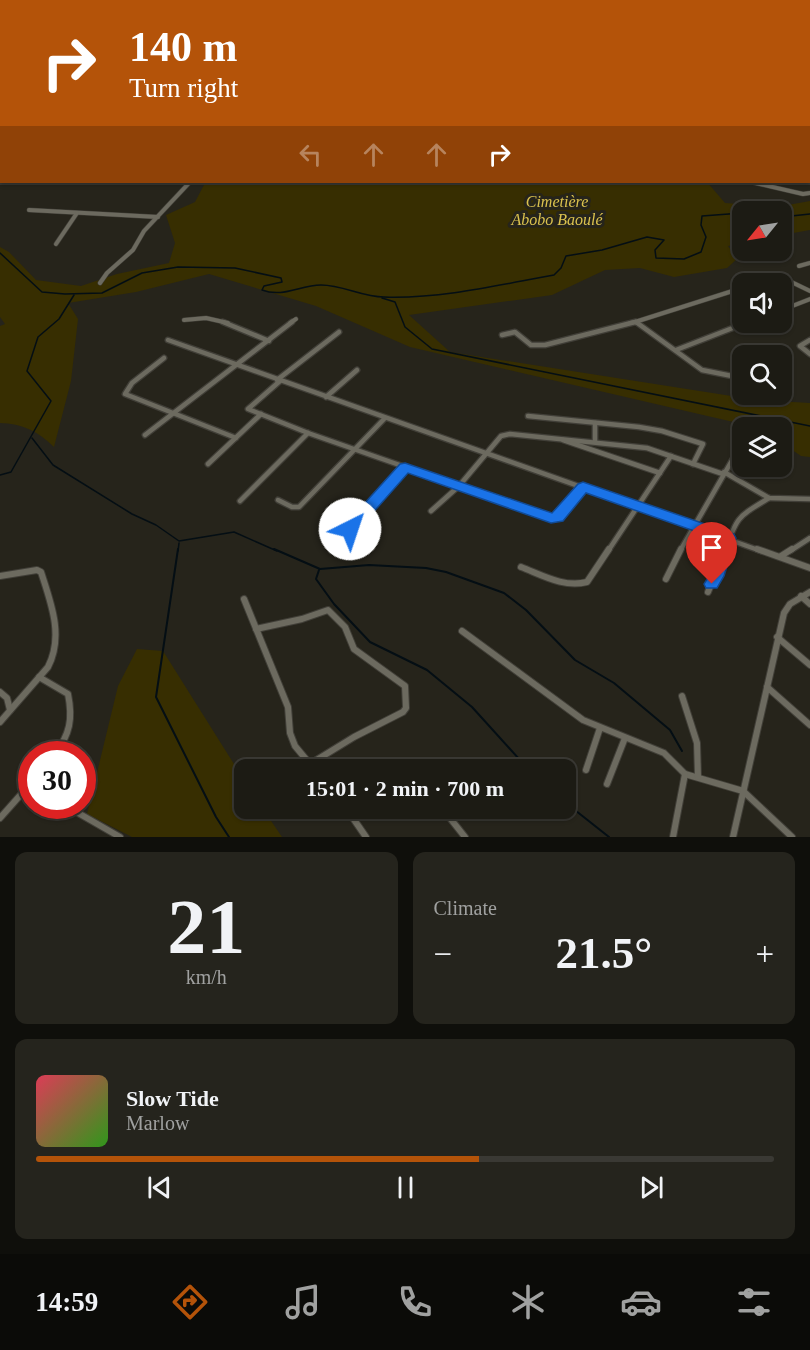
<!DOCTYPE html>
<html lang="en">
<head>
<meta charset="utf-8">
<style>
	:root { --surface:#1c1b14; --page:#25241d; --text:#f1f3f6; --muted:#a0a1a0; --line:#3a3934; --accent:#b45309 }
	body { margin:0; font-family:"Times New Roman",serif; background:var(--page); color:var(--text); height:100vh; display:flex; flex-direction:column; font-size:22px; white-space:nowrap }
	* { box-sizing:border-box; margin:0 }
	p { font-size:20px; color:var(--muted) }
	.icon { flex:none; width:33px; height:33px; fill:none; stroke:currentColor; stroke-width:2; stroke-linecap:round; stroke-linejoin:round }
	.map { position:relative; height:837px; overflow:hidden }
	.panel { display:flex; flex-direction:column; gap:15px; padding:15px; background:#0f0f0b; flex:1 }
	.panel>* { flex:none }
	.hud { position:absolute; left:0px; top:0px; width:810px; height:183px; box-shadow:0 2px 4px #0004,0 0 0 2px var(--line); background:#b45309; color:#fff; overflow:hidden }
	.needle { width:39px; rotate:240deg }
	.controls { position:absolute; left:732px; top:201px; display:grid; gap:12px }
	.controls a { display:grid; place-items:center; width:60px; height:60px; border-radius:12px; background:var(--surface); box-shadow:0 2px 4px #0004,0 0 0 2px var(--line); font-size:30px }
	.speed { position:absolute; left:18px; top:741px; display:flex; gap:12px; font-size:30px; font-weight:700; text-align:center }
	.speed>* { display:grid; place-content:center; width:78px; height:78px; border-radius:50%; background:var(--surface); box-shadow:0 2px 4px #0004,0 0 0 2px var(--line); line-height:1 }
	.speed .limit { border:9px solid #d22; background:#fff; color:#111 }
	.pin { position:absolute; display:grid; place-items:center; width:51px; height:51px; color:#fff; margin:-62px -26px; border-radius:50% 50% 50% 0; rotate:-45deg; box-shadow:0 0 6px #0007 }
	.pin .icon { rotate:45deg }
	.me { position:absolute; width:66px; margin:-33px; rotate:41deg; stroke-linejoin:round; filter:drop-shadow(0 0 4px #0008) }
	.turn { display:flex; align-items:center; gap:21px; height:126px; padding:0 30px; font-size:27px }
	.turn .icon { width:78px; height:78px; stroke-width:2.5 }
	.turn b { display:block; font-size:42px; line-height:51px }
	.lanes { display:flex; align-items:center; height:57px; padding:0 30px; background:#0003; justify-content:center; gap:30px; direction:ltr }
	.lanes .off { opacity:.35 }
	.big { font-size:45px; font-weight:600; line-height:1.1 }
	.panel .card { flex:1; display:flex; flex-direction:column; justify-content:center; gap:9px; min-width:0; padding:0 21px; border-radius:12px; background:var(--page) }
	.panel .dial { align-items:center; gap:0 }
	.dial b { font-size:78px; line-height:1 }
	.song { display:flex; align-items:center; gap:18px }
	.cover { width:72px; height:72px; border-radius:9px; background:linear-gradient(135deg,hsl(350 70% 55%),hsl(110 70% 35%)) }
	.played { height:6px; border-radius:3px; background:linear-gradient(90deg,var(--accent) 60%,var(--line) 60%) }
	.keys { display:flex; justify-content:space-around; direction:ltr }
	.heat { display:flex; justify-content:space-between; align-items:center; font-size:33px; direction:ltr }
	.panel .tiles { flex:1; display:grid; gap:15px; grid-template-columns:1fr 1fr }
	.card:last-child { grid-column:span 2 }
	.trip { position:absolute; left:234px; top:759px; width:342px; height:60px; border-radius:12px; background:var(--surface); box-shadow:0 2px 4px #0004,0 0 0 2px var(--line); font-weight:600; line-height:60px; text-align:center }
	.tabs { display:flex; height:96px; justify-content:space-around; align-items:center; background:#0b0b08; color:var(--muted) }
	.tabs .icon { width:42px; height:42px }
	.tabs .on { color:var(--accent) }
	.tabs b { font-size:27px; color:var(--text) }
	.map>svg:first-child { display:block }
</style>
</head>
<body>
<div class="map">
<svg width="810" height="837" viewBox="0 0 810 837">
	<rect width="100%" height="100%" fill="#26241b"/>
	<g fill="#372e01">
		<path d="M223 182H707L725 203 777 207 810 201V230L782 235V212H742V243L728 246 737 259 727 268 674 277 640 268 605 270 552 295 409 315 450 352 757 400 810 403V457L801 456 782 443V428L755 427 410 347 316 306 209 274 136 292 68 303 78 319 71 381 54 447C39 432 22 423 0 423V326L5 324 0 317V247L9 252 36 280 81 286 117 274 169 263 175 243 166 215 195 202 205 183Z"/>
		<polygon points="137,649 163,651 244,780 244,808 263,809 282,837 132,837 87,814 118,686"/>
	</g>
	<g fill="none" stroke-linecap="round" stroke-linejoin="round">
		<g stroke="#040e14" stroke-width="1.5">
			<polyline points="782,217 810,214"/>
			<path d="M0 253 42 292 65 294 102 293 142 273 178 267 235 268 281 278 282 282 264 286 262 290C283 298 300 285 321 285 343 285 362 297 384 297 441 299 499 285 554 275L561 268 566 256 602 250 647 237 664 240 655 250 656 258 684 259 701 252 706 237 701 225 702 216 742 213"/>
			<polyline points="382,298 395,302 405,327 432,349 810,426"/>
			<polyline points="32,438 53,465 132,514 156,525 179,541 234,532 277,551"/>
			<polyline points="0,475 11,472 51,401 27,371 38,337 59,319 74,295"/>
			<polyline points="178,551 179,543"/>
		</g>
		<g stroke="#040e14" stroke-width="2">
			<polyline points="178,549 156,697 216,817 229,837"/>
			<polyline points="274,549 320,569 369,565 426,568 446,572 504,593 526,610 575,660 614,683 670,730 682,751"/>
			<polyline points="319,570 316,579 334,604 370,642 427,670 472,707 529,770"/>
			<polyline points="566,803 609,837"/>
		</g>
		<defs>
			<g id="minor-far3">
				<polyline points="156,0 175,2"/>
				<polyline points="443,0 445,2"/>
				<polyline points="527,0 529,2"/>
				<polyline points="559,0 561,2"/>
				<polyline points="593,0 595,2"/>
				<polyline points="628,0 630,2"/>
				<polyline points="662,0 664,2"/>
				<polyline points="727,0 730,2"/>
				<polyline points="40,2 44,0"/>
				<polyline points="66,2 69,0"/>
				<polyline points="115,2 117,0"/>
				<polyline points="140,2 142,0"/>
				<polyline points="239,2 241,0"/>
				<polyline points="486,2 497,0"/>
				<polyline points="696,2 707,0"/>
				<polyline points="808,74 810,71"/>
				<polyline points="0,100 2,98"/>
			</g>
			<g id="minor-far2">
				<polyline points="808,144 810,142"/>
				<polyline points="751,182 803,194 810,193"/>
				<polyline points="29,210 158,217"/>
				<polyline points="56,244 77,213"/>
				<polyline points="799,266 810,263"/>
				<polyline points="100,283 107,273 133,250 144,231 190,182"/>
				<polyline points="756,284 781,277 810,291"/>
				<polyline points="782,310 810,299"/>
				<polyline points="184,320 206,318 228,323"/>
				<polyline points="290,323 296,319"/>
				<polyline points="630,323 635,322"/>
				<polyline points="637,323 635,322 742,288"/>
				<polyline points="745,323 748,322"/>
			</g>
			<g id="minor-far1">
				<polyline points="223,322 269,341"/>
				<polyline points="636,322 702,370 742,378"/>
				<polyline points="502,335 515,332 531,345 545,345 635,322"/>
				<polyline points="168,340 761,551"/>
				<polyline points="810,340 800,346 810,354"/>
				<polyline points="676,350 748,322"/>
				<polyline points="164,358 132,383 125,394 236,438"/>
				<polyline points="277,380 339,332"/>
				<polyline points="280,381 248,409 308,433 551,518 558,517 583,487"/>
				<polyline points="326,397 357,370"/>
				<polyline points="528,416 639,427 662,431 703,444 693,464"/>
				<polyline points="595,423 595,441"/>
				<polyline points="145,435 292,322"/>
				<polyline points="563,440 660,473"/>
				<polyline points="208,464 261,414"/>
				<polyline points="724,472 769,498 810,499"/>
				<polyline points="278,500 292,507 299,507 385,418"/>
				<polyline points="240,501 308,433"/>
				<polyline points="431,511 459,486 501,436 510,434 647,448 723,474"/>
				<polyline points="350,529 405,468"/>
				<polyline points="608,551 671,456"/>
				<polyline points="680,551 742,443"/>
				<path d="M725 551C737 516 738 517 769 498"/>
				<polyline points="790,551 810,538"/>
			</g>
			<g id="minor">
				<polyline points="757,549 810,568"/>
				<polyline points="781,556 792,549"/>
				<path d="M521 567C542 575 564 588 587 582L609 549"/>
				<path d="M0 576 37 570 41 572C51 603 64 636 48 667L0 722"/>
				<polyline points="666,579 681,549"/>
				<polyline points="708,592 725,549"/>
				<polyline points="801,596 810,604"/>
				<polyline points="244,599 288,707 290,733 295,746 315,770"/>
				<polyline points="256,629 302,619 328,610 345,627 354,649 405,686 406,708 403,712 354,737 310,764"/>
				<polyline points="462,631 583,720 664,753 685,774 743,791 792,837"/>
				<polyline points="777,637 810,665"/>
				<path d="M39 677 68 694C73 719 70 734 55 754"/>
				<polyline points="767,687 810,725"/>
				<polyline points="0,692 7,698 10,710"/>
				<polyline points="682,696 697,743 698,777"/>
				<polyline points="586,770 600,728"/>
				<polyline points="607,784 625,738"/>
				<polyline points="66,806 120,837"/>
				<polyline points="346,808 366,837"/>
				<polyline points="442,808 465,837"/>
				<polyline points="350,813 358,808"/>
				<polyline points="0,818 32,782"/>
				<polyline points="673,837 685,774"/>
				<polyline points="733,837 784,613 790,604 810,592"/>
			</g>
		</defs>
		<use href="#minor-far3" stroke="#413f38" stroke-width="4.5"/>
		<use href="#minor-far2" stroke="#413f38" stroke-width="5"/>
		<use href="#minor-far1" stroke="#413f38" stroke-width="7"/>
		<use href="#minor" stroke="#413f38" stroke-width="8"/>
		<use href="#minor-far3" stroke="#6c6a5f" stroke-width="3"/>
		<use href="#minor-far2" stroke="#6c6a5f" stroke-width="4"/>
		<use href="#minor-far1" stroke="#6c6a5f" stroke-width="4.5"/>
		<use href="#minor" stroke="#6c6a5f" stroke-width="6"/>
	</g>
	<polygon fill="#1a73e8" stroke="#114b97" stroke-width="1.5" points="405,463 552,513 578,484 583,482 734,534 736,538 724,576 717,588 706,588 704,584 709,576 720,540 586,493 563,521 551,523 408,473 355,533 344,533 342,529 344,526 400,464"/>
	<g text-anchor="middle" dominant-baseline="central" stroke-width="6" stroke-linejoin="round" paint-order="stroke">
		<g font-size="16" font-style="italic" fill="#dbc24e" stroke="#26241b">
			<text x="557" y="201">Cimetière<tspan x="557" dy="18">Abobo Baoulé</tspan></text>
		</g>
	</g>
</svg>
<div class="controls">
<a><svg class="needle" viewBox="-14 -14 28 28"><path d="M0-13l5 13h-10z" fill="#e53935"/><path d="M0 13l5-13h-10z" fill="#a0a1a0"/></svg></a>
<a><svg class="icon" aria-label="sound" viewBox="0 0 24 24"><path d="M4 9h4l5-4v14l-5-4H4zM17 9q2 3 0 6"/></svg></a>
<a><svg class="icon" aria-label="search" viewBox="0 0 24 24"><circle cx="10" cy="10" r="6"/><path d="M15 15l6 6"/></svg></a>
<a><svg class="icon" aria-label="layers" viewBox="0 0 24 24"><path d="M12 4l9 5-9 5-9-5zM3 14l9 5 9-5"/></svg></a>
</div>
<div class="speed"><div class="limit">30</div></div>
<div class="pin" style="left:712px;top:584px;background:#d93025"><svg class="icon" aria-label="arrive" viewBox="0 0 24 24"><path d="M6 21V4h12l-3 4 3 4H6"/></svg></div>
<svg class="me" style="left:350px;top:529px" viewBox="-20 -20 40 40"><circle r="19" fill="#fff"/><path d="M0-13L10 11 0 6-10 11z" fill="#1a73e8"/></svg>
<div class="trip">15:01 · 2 min · 700 m</div>
<div class="hud">
<div class="turn"><svg class="icon" aria-label="right" viewBox="0 0 24 24"><path d="M7 20v-9h11M14 6l5 5-5 5"/></svg><div><b>140 m</b>Turn right</div></div>
<div class="lanes"><svg class="icon off" aria-label="left" viewBox="0 0 24 24"><path d="M17 20v-9H6M10 6l-5 5 5 5"/></svg><svg class="icon off" aria-label="ahead" viewBox="0 0 24 24"><path d="M12 20V5M6 11l6-6 6 6"/></svg><svg class="icon off" aria-label="ahead" viewBox="0 0 24 24"><path d="M12 20V5M6 11l6-6 6 6"/></svg><svg class="icon" aria-label="right" viewBox="0 0 24 24"><path d="M7 20v-9h11M14 6l5 5-5 5"/></svg></div>
</div>
</div>
<section class="panel">
<div class="tiles">
<div class="card dial"><b>21</b><p>km/h</p></div>
<div class="card"><p>Climate</p>
<div class="heat"><a>−</a><b class="big">21.5°</b><a>+</a></div>
</div>
<div class="card">
<div class="song"><i class="cover"></i><div><b>Slow Tide</b><p>Marlow</p></div></div>
<div class="played"></div>
<div class="keys"><svg class="icon" aria-label="previous" viewBox="0 0 24 24"><path d="M18 5L8 12l10 7zM5 5v14"/></svg><svg class="icon" aria-label="pause" viewBox="0 0 24 24"><path d="M8 5v14M16 5v14"/></svg><svg class="icon" aria-label="next" viewBox="0 0 24 24"><path d="M6 5l10 7-10 7zM19 5v14"/></svg></div>
</div>
</div>
</section>
<nav class="tabs">
<b>14:59</b>
<svg class="icon on" aria-label="directions" viewBox="0 0 24 24"><path d="M12 3l9 9-9 9-9-9zM9 14v-3h6M13 9l2 2-2 2"/></svg>
<svg class="icon" aria-label="music" viewBox="0 0 24 24"><path d="M9 18V5l10-2v13"/><circle cx="6" cy="18" r="3"/><circle cx="16" cy="16" r="3"/></svg>
<svg class="icon" aria-label="phone" viewBox="0 0 24 24"><path d="M5 4h4l2 5-3 2q2 4 5 5l2-3 5 2v4C11 20 4 13 5 4z"/></svg>
<svg class="icon" aria-label="climate" viewBox="0 0 24 24"><path d="M12 3v18M4 7l16 10M4 17L20 7"/></svg>
<svg class="icon" aria-label="car" viewBox="0 0 24 24"><path d="M5 17H2v-5l4-1 3-4h7l3 4 3 1v5h-3M9 17h6M6 11h13"/><circle cx="7" cy="17" r="2"/><circle cx="17" cy="17" r="2"/></svg>
<svg class="icon" aria-label="filters" viewBox="0 0 24 24"><path d="M4 7h16M4 17h16"/><circle cx="9" cy="7" r="2"/><circle cx="15" cy="17" r="2"/></svg>
</nav>
</body>
</html>
